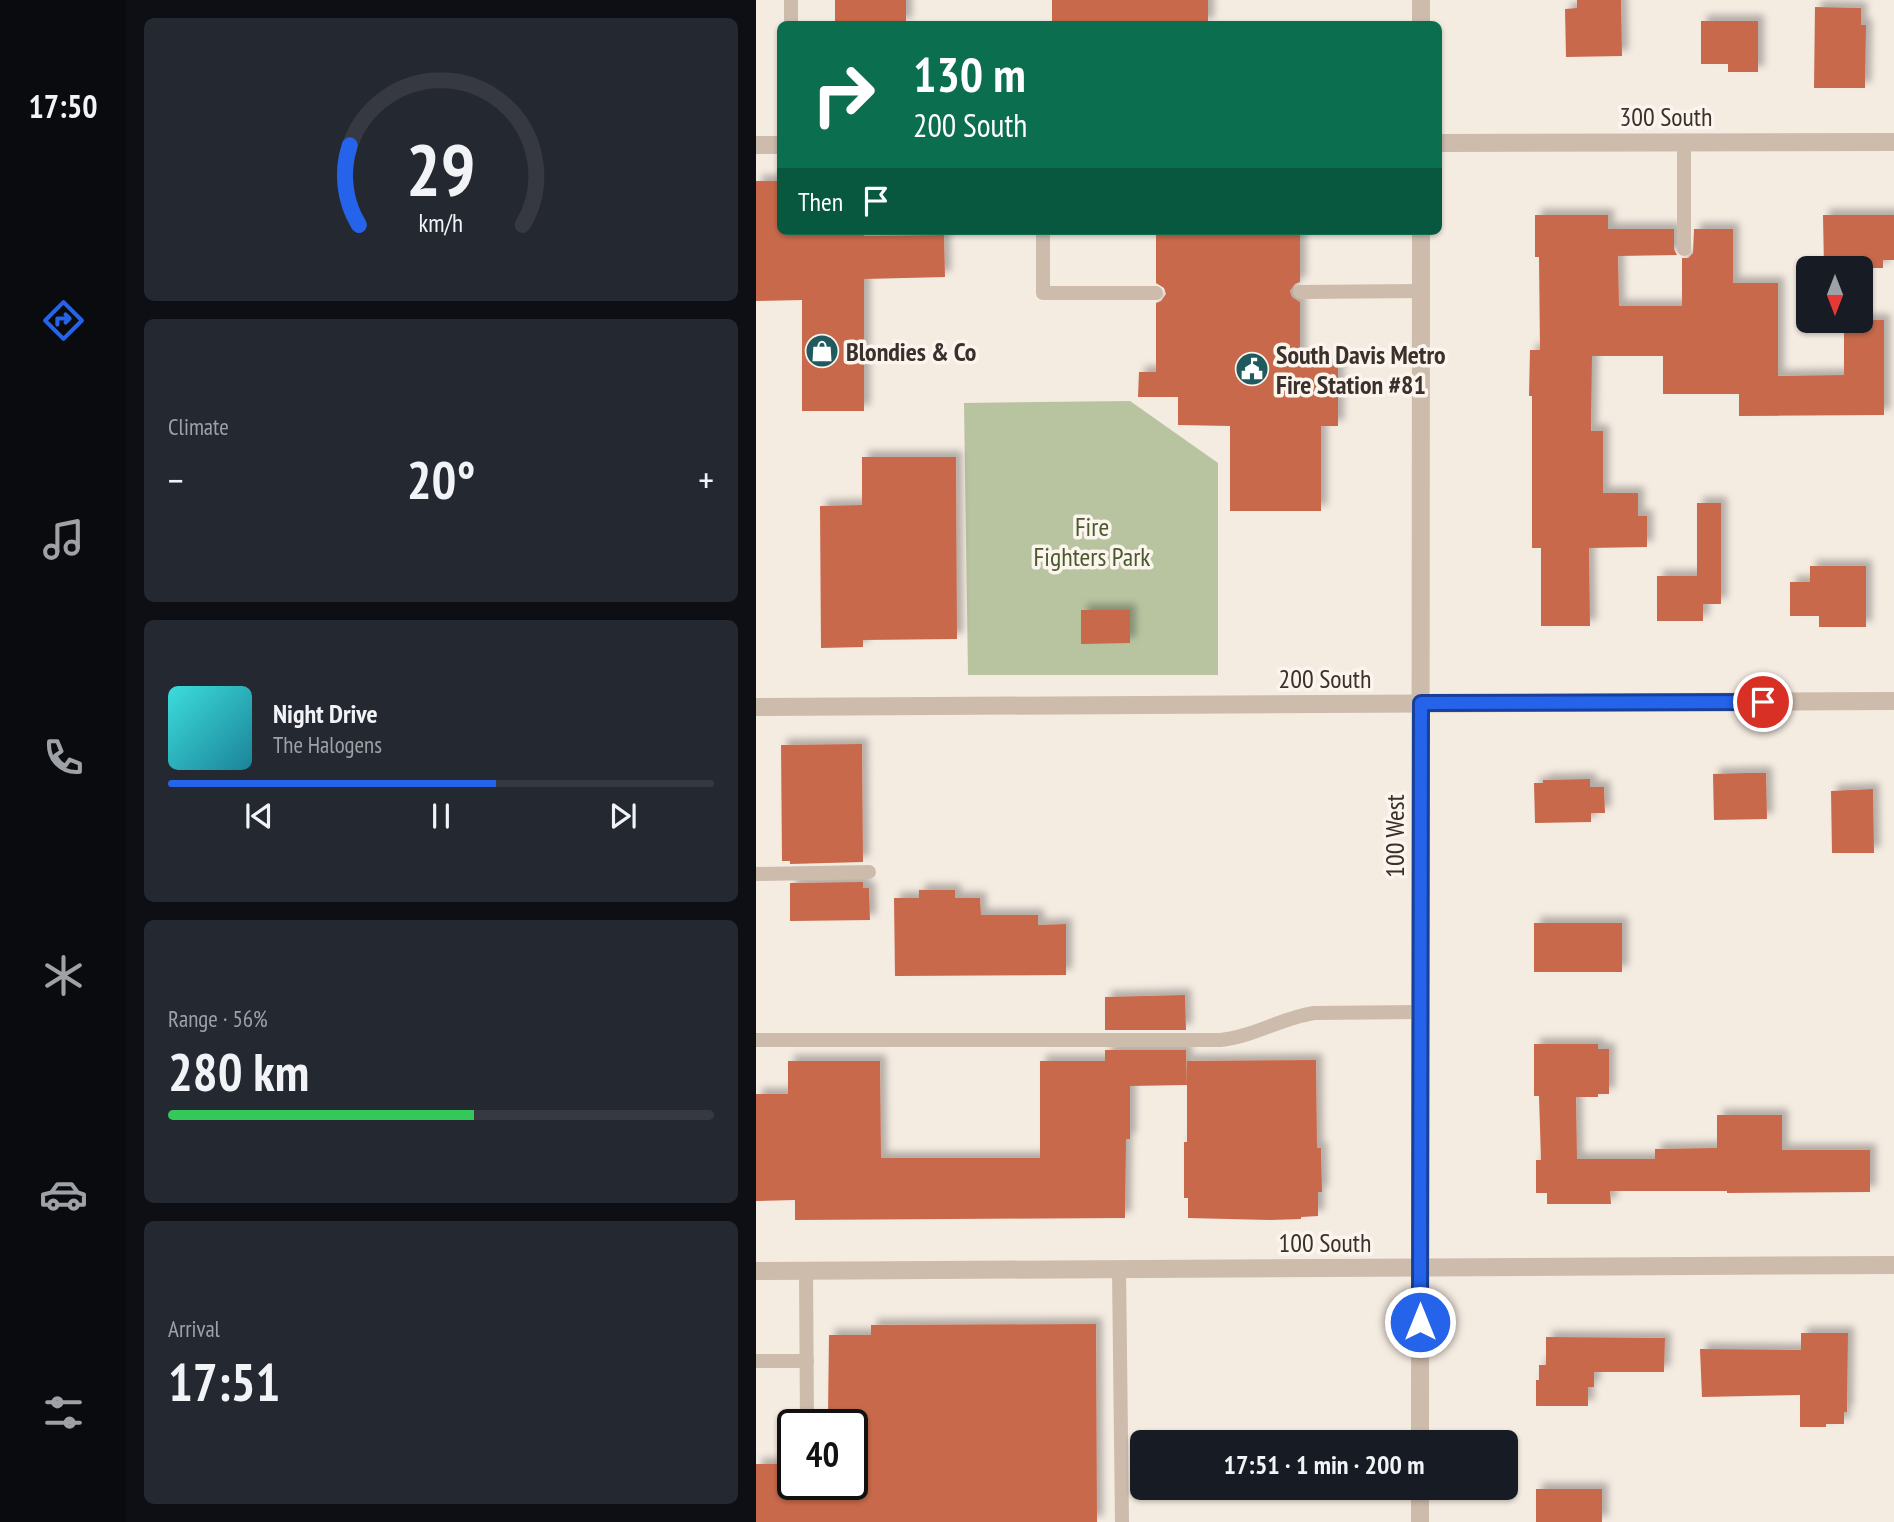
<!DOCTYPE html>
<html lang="en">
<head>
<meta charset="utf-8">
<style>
	:root { --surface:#171b24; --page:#242831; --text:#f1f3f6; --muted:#9ea1a6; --line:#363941; --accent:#2563eb }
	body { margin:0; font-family:"PT Sans Narrow",sans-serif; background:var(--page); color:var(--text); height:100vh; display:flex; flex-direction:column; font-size:26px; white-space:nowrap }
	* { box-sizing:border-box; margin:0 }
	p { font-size:23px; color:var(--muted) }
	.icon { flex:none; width:38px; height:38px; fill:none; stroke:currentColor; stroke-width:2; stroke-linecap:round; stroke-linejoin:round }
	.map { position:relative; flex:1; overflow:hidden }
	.side { display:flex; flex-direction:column; gap:18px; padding:18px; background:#0d0f14; width:630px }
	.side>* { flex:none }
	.guide { position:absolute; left:21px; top:21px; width:665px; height:214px; border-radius:10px; box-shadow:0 2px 5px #0004; background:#0b6e4f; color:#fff; overflow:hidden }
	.needle { width:46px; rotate:180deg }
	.fabs { position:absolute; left:1040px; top:256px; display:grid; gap:14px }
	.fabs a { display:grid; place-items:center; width:77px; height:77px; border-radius:10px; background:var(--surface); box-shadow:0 2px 5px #0004; font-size:35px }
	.speed { position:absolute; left:21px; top:1409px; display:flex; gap:14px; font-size:35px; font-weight:700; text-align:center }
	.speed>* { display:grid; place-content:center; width:91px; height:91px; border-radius:50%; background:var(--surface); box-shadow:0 2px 5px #0004; line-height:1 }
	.speed .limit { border:4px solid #111; border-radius:10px; background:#fff; color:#111 }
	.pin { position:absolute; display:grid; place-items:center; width:60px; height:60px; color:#fff; margin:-30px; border:4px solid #fff; border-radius:50%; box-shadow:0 2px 7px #0007 }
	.me { position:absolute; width:77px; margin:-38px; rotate:0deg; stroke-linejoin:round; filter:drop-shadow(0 0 5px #0008) }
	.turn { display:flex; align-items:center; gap:24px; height:147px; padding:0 21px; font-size:32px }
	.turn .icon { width:91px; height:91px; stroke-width:2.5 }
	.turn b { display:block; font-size:49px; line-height:60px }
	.then { display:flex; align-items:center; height:66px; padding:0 21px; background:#0003; gap:14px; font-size:26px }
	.big { font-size:52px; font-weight:700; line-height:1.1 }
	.side .tile { flex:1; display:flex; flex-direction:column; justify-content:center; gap:10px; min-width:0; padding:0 24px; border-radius:10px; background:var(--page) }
	.side .dial { align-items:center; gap:0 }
	.dial svg { height:182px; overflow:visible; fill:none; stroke:var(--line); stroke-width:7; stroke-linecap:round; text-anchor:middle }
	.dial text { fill:var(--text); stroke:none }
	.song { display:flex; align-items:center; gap:21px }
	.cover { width:84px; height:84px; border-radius:10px; background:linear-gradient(135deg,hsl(180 70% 55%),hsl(190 70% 35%)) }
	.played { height:7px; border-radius:4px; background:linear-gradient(90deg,var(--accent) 60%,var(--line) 60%) }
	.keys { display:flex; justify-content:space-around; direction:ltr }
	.heat { display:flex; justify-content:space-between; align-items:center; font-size:38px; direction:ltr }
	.charge { height:10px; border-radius:5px; background:linear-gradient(90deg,#34c759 56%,var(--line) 0) }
	.trip { position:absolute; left:374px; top:1430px; width:388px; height:70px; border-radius:10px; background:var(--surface); box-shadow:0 2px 5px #0004; font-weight:700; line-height:70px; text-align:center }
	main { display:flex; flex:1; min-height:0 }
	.tab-bar { display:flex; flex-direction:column; width:126px; justify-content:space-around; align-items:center; background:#090b0e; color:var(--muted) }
	.tab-bar .icon { width:49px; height:49px }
	.tab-bar .current { color:var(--accent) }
	.tab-bar b { font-size:32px; color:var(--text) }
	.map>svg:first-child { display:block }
</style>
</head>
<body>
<main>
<nav class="tab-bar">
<b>17:50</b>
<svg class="icon current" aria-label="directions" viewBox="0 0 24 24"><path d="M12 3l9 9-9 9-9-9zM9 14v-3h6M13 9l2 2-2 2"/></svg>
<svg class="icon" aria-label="music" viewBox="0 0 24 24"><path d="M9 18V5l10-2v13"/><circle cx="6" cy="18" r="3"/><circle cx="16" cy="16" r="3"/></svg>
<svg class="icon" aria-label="phone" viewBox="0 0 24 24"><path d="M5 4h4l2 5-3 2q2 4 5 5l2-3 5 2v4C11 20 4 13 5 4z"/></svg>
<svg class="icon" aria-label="climate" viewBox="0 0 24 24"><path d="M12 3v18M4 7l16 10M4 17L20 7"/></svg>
<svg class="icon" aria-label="car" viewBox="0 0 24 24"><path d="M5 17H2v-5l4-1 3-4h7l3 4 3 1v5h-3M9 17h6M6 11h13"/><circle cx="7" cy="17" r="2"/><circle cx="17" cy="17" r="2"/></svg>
<svg class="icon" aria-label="filters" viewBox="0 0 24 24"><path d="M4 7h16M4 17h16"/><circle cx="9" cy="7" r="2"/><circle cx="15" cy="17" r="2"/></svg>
</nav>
<section class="side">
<div class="tile dial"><svg viewBox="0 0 100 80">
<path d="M14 69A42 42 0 1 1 86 69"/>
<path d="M14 69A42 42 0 0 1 10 34" stroke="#2563eb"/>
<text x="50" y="56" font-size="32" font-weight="700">29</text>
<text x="50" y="72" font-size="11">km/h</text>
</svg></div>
<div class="tile"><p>Climate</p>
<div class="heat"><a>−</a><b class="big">20°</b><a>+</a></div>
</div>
<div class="tile">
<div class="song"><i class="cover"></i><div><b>Night Drive</b><p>The Halogens</p></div></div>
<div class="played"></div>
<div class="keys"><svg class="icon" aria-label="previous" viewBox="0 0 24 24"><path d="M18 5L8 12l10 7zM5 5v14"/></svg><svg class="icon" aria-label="pause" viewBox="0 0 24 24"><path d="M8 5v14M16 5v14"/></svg><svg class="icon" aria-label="next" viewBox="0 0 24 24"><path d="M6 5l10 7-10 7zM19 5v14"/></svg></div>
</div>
<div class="tile"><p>Range · 56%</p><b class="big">280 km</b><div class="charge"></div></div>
<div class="tile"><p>Arrival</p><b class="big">17:51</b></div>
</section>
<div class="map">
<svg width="1138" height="1522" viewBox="0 0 1138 1522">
	<defs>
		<filter id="shadow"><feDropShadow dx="6" dy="-6" stdDeviation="3.5" flood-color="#0004"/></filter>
	</defs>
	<rect width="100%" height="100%" fill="#f4ebe1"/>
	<polygon fill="#b8c4a0" points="374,401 462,463 462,675 212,675 208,403"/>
	<g fill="#c8694b" filter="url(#shadow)">
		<rect x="79" y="0" width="71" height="24"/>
		<rect x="296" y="0" width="156" height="24"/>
		<polygon points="821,0 865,0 866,56 810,57 809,9 821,8"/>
		<polygon points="1059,7 1105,8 1105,25 1110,25 1109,88 1058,88"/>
		<polygon points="945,21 1002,21 1002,72 972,72 972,64 945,64"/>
		<polygon points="0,181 24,181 24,231 108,231 108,236 188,235 189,277 108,279 108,411 46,411 46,300 0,301"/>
		<polygon points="779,215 852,215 852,229 918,229 918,249 921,255 862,256 863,306 926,306 926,258 932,258 937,253 938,229 977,229 977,283 1022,283 1022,376 1088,375 1088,320 1128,320 1128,415 983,416 983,394 907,394 907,356 836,356 835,431 847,431 847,493 882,493 882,516 891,516 891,547 833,548 834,626 785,626 785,548 776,548 776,396 773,396 774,350 784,350 783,257 779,257"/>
		<polygon points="1067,215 1138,215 1138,260 1127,260 1127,268 1068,268"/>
		<polygon points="400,231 544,231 544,282 539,284 534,291 536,297 544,302 544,365 582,365 582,426 565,426 565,511 474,511 474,426 422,425 422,397 382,397 383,372 400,372 400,303 405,301 410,294 408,288 400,283"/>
		<polygon points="106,457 200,457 201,639 107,640 107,647 65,648 64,506 106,505"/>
		<polygon points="941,503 965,503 965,604 947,604 947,621 901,621 901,576 941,576"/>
		<polygon points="1054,566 1110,566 1110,627 1063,627 1063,616 1034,616 1034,582 1054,582"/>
		<polygon points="325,610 374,610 374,643 325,644"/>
		<polygon points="106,744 107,862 34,864 34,861 26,861 25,745"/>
		<polygon points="990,773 1010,773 1011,819 958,820 957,774"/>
		<polygon points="834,779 834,787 848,787 849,813 835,813 835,822 779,823 778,783 787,783 787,780"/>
		<polygon points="1117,789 1118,853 1076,853 1075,791"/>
		<polygon points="107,882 107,888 113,888 114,920 34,921 34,883"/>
		<polygon points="163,890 199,890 199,898 224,898 225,915 282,915 282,925 310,924 310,975 139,976 138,898 163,898"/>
		<rect x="778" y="923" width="88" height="49"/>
		<polygon points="429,995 430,1030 349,1030 349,997"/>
		<polygon points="778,1044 842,1044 842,1049 853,1049 853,1094 842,1094 842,1097 820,1097 821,1159 899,1159 899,1149 961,1148 961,1115 1026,1115 1026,1150 1114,1150 1114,1192 971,1193 971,1191 854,1191 855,1204 791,1204 791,1193 780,1193 780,1160 785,1160 783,1096 778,1096"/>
		<polygon points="349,1050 430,1050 431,1085 374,1086 374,1139 370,1139 369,1218 39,1220 39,1200 0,1201 0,1094 32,1094 32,1061 124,1061 125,1158 284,1158 284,1061 349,1061"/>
		<polygon points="560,1060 561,1148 565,1148 566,1192 562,1192 562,1216 545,1217 545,1219 514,1220 432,1218 432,1198 428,1198 428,1142 431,1142 431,1061"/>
		<polygon points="340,1324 341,1522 0,1522 0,1464 37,1464 37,1484 96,1484 96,1464 101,1464 101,1414 72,1414 73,1335 115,1335 115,1325"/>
		<polygon points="1045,1333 1092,1333 1091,1412 1088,1412 1088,1424 1070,1424 1070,1427 1044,1427 1044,1395 946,1397 944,1349 1045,1350"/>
		<polygon points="790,1337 909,1338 908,1372 838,1372 838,1387 832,1387 832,1406 780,1406 780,1380 783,1380 783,1365 790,1365"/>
		<rect x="780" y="1489" width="66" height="33"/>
	</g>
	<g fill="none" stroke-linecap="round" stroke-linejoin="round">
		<g stroke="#cdbbac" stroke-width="14">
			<polyline points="35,0 35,24"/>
			<polyline points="928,142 928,249"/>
			<polyline points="287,231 287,293 400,293"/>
			<polyline points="544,292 665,291"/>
			<polyline points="0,874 113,872"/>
			<path d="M0 1040H464C497 1037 525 1018 558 1013L664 1012"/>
			<polyline points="363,1269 366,1522"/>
			<polyline points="50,1270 51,1424"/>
			<polyline points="0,1361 51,1361"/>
		</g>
		<g stroke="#cdbbac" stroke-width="18">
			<polyline points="682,143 1138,142"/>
			<polyline points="0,145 24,145"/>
			<polyline points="0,707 1138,701"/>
			<polyline points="0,1271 1138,1265"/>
		</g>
		<g stroke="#cdbbac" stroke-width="18">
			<polyline points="665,24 665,0"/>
			<polyline points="664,1442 665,231"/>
			<polyline points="664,1522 664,1488"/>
		</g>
	</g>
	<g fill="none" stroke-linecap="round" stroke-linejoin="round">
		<defs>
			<polyline id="route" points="664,1322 665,703 1007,702"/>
		</defs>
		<use href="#route" stroke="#184099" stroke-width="18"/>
		<use href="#route" stroke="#2563eb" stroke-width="12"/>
	</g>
	<defs>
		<symbol id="shop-disc" viewBox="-11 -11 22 22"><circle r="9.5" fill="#1f5a5e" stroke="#fbf5ee"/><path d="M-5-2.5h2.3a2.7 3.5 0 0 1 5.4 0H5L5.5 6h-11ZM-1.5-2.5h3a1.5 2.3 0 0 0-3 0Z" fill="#fff"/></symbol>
		<symbol id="civic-disc" viewBox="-11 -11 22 22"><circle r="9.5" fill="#1f5a5e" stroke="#fbf5ee"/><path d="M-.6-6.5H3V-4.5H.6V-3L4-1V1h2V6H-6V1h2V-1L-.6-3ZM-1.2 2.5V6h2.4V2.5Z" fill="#fff"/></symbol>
	</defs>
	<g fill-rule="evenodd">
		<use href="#shop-disc" x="47" y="332" width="38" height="38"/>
		<use href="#civic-disc" x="477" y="350" width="38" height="38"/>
	</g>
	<g text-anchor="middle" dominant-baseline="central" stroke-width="7" stroke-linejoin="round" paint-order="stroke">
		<g font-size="26" fill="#3b302b" stroke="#fbf5ee">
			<text x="910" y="116">300 South</text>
			<text x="569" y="678">200 South</text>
			<text transform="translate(638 836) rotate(-90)">100 West</text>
			<text x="569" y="1242">100 South</text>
		</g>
		<g font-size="26" font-weight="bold" fill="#3b302b" stroke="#fbf5ee" text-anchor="start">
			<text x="90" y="351">Blondies &amp; Co</text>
			<text x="520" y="354">South Davis Metro<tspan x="520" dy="30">Fire Station #81</tspan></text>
		</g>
		<g font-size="26" fill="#4a5a2e" stroke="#fbf5ee">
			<text x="336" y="526">Fire<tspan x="336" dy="30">Fighters Park</tspan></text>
		</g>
	</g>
</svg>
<div class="fabs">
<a><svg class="needle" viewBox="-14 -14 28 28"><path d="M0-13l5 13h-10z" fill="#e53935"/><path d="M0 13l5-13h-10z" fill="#9ea1a6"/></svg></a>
</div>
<div class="speed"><div class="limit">40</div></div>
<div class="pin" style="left:1007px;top:702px;background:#d93025"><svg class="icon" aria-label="arrive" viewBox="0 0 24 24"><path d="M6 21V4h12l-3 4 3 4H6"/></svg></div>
<svg class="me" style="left:664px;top:1322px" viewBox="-20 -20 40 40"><circle r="17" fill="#2563eb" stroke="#fff" stroke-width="3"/><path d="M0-11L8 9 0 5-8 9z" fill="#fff"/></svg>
<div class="trip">17:51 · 1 min · 200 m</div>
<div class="guide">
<div class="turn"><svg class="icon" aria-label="right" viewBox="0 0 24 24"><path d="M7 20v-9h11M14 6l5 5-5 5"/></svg><div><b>130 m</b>200 South</div></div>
<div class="then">Then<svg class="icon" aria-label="arrive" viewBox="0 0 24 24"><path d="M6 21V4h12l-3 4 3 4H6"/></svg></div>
</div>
</div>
</main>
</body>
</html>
